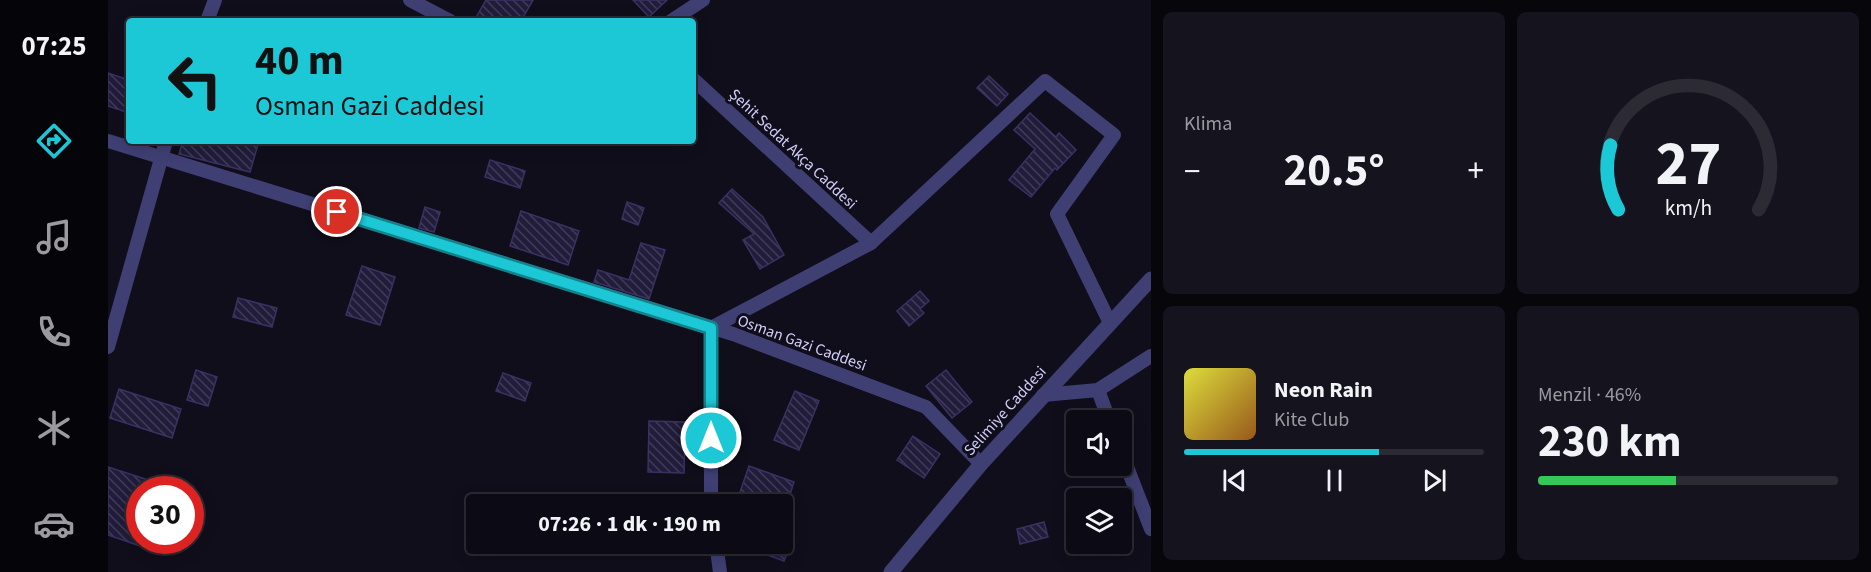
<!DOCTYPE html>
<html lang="tr">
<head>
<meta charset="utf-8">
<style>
	:root { --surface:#0c0a14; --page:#15131d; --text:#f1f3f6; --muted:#9a9aa0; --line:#2c2b34; --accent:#1dc8d6 }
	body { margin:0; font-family:"Source Sans 3",sans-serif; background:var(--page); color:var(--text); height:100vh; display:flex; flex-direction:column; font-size:22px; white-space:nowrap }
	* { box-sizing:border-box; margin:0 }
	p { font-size:20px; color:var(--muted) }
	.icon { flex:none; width:33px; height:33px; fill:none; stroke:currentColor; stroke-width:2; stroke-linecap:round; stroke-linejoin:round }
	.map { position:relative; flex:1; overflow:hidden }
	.details { display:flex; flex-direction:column; gap:12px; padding:12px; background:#07060b; width:720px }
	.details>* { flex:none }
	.hud { position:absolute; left:18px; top:18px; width:570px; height:126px; border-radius:6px; box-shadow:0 3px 15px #0003,0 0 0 2px var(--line); background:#1dc8d6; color:#111; overflow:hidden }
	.fabs { position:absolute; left:958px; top:410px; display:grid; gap:12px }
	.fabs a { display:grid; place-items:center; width:66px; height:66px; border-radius:6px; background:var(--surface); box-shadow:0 3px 15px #0003,0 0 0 2px var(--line); font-size:30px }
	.speed { position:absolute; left:18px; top:476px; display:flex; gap:12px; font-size:30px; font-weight:700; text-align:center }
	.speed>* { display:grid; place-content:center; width:78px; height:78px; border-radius:50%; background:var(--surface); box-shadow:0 3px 15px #0003,0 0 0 2px var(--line); line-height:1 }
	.speed .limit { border:9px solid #d22; background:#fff; color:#111 }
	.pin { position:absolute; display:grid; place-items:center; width:51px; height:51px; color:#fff; margin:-26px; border:3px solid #fff; border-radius:50%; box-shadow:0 2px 6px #0007 }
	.me { position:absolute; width:66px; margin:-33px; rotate:0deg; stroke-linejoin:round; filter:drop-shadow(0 0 4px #0008) }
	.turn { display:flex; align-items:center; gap:21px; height:126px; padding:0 30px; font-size:27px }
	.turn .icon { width:78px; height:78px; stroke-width:2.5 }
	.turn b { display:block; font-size:42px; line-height:51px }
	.big { font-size:45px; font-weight:700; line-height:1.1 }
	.details .card { flex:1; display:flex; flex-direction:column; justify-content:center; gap:9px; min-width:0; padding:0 21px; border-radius:9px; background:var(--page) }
	.details .dial { align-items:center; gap:0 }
	.dial svg { height:156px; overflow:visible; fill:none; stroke:var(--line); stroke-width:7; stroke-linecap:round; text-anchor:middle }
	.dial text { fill:var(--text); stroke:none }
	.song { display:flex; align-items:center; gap:18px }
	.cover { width:72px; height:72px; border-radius:9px; background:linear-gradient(135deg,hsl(60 70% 55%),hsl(30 70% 35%)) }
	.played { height:6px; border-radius:3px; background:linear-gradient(90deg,var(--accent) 65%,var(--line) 65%) }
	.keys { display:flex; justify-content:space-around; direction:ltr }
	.heat { display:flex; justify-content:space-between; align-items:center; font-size:33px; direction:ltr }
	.charge { height:9px; border-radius:4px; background:linear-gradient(90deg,#34c759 46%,var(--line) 0) }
	.details .tiles { flex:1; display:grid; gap:12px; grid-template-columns:repeat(2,1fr) }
	.trip { position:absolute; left:358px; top:494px; width:327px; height:60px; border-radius:6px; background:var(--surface); box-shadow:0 3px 15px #0003,0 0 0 2px var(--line); font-weight:700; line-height:60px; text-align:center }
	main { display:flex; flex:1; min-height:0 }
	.menu { display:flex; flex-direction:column; width:108px; justify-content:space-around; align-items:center; background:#050408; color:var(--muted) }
	.menu .icon { width:42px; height:42px }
	.menu .active { color:var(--accent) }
	.menu b { font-size:27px; color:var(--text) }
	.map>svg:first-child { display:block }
</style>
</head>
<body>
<main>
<nav class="menu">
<b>07:25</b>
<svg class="icon active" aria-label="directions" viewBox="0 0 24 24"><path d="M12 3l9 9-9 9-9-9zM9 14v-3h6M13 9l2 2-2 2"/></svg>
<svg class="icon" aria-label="music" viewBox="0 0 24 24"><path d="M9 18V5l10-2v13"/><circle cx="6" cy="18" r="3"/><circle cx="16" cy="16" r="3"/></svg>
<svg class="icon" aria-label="phone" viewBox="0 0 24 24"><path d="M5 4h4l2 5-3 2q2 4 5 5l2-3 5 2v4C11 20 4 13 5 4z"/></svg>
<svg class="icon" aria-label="climate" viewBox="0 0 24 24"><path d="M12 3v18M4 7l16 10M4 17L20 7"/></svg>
<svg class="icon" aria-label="car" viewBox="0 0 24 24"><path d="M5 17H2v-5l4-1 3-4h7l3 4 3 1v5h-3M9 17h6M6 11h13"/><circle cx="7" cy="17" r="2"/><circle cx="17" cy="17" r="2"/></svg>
</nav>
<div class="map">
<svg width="1043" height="572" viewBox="0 0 1043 572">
	<defs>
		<pattern id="building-back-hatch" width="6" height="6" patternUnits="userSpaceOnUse" patternTransform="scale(1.5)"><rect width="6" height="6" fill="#211c3a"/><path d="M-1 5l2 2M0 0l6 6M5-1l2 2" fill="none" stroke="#403c57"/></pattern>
	</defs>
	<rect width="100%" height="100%" fill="#100e1b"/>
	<g fill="url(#building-back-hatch)" stroke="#3a3163" stroke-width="1.5">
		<polygon points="378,0 425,0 413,21 366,21"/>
		<polygon points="525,0 559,0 541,17"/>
		<polygon points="0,73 21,80 21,113 0,106"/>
		<polygon points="881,76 900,94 889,106 869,88"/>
		<polygon points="922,113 948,137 951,133 968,150 949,170 947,168 923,197 901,180 927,149 906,130"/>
		<polygon points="75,141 151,141 142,172 71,154"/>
		<polygon points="382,160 417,171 412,188 377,177"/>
		<polygon points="624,189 655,217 676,255 652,269 635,240 646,234 611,203"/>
		<polygon points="519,202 536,208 530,225 514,219"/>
		<polygon points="317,207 332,212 326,232 311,228"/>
		<polygon points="413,211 471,231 460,265 402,246"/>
		<polygon points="533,243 557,250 541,299 486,282 490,270 521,280"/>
		<polygon points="254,266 287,277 272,325 238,315"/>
		<polygon points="812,291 821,301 812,309 816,313 801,326 789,311"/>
		<polygon points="130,298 169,308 164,327 125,317"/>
		<polygon points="88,370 109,377 100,406 79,400"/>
		<polygon points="838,370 864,402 844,418 818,386"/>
		<polygon points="395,373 423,383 417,401 388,391"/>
		<polygon points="11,389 73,409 64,438 2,418"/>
		<polygon points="687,391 711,401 691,450 666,440"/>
		<polygon points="541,421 577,422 576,473 540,472"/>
		<polygon points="805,436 832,454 816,478 789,460"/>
		<polygon points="641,466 686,482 679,504 657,504 631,495"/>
		<polygon points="0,467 59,486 59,489 32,489 32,546 0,535"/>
		<polygon points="936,522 940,537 912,544 909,529"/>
		<polygon points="632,543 683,543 676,561 632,545"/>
	</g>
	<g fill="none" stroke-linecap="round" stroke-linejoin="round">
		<g stroke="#3f3f74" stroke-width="14">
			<polyline points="302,0 342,21"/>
			<polyline points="99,21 107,0"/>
			<polyline points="563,21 595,0"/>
			<polyline points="585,79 763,243"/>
			<polyline points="0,141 625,334 818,407 873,464"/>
			<polyline points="0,347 58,141"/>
			<polyline points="990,390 1043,356"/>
			<polyline points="935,395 990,390 1001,420"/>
			<polyline points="1014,454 1043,529"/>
			<polyline points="603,504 603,328 763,243 937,81 1006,135 949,214 1002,323"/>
			<polyline points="608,543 612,572"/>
		</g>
		<polyline stroke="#3f3f74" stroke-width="15" points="783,572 873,464 1043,279"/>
	</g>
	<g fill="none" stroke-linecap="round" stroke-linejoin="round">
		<defs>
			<polyline id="route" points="229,212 603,328 603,438"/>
		</defs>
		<use href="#route" stroke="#13828b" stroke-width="15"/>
		<use href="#route" stroke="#1dc8d6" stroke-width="10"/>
	</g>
	<g text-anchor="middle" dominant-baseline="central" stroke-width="6" stroke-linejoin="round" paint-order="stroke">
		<g font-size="16" fill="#d2cef9" stroke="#100e1b">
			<text transform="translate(685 149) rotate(43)">Şehit Sedat Akça Caddesi</text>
			<text transform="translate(694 343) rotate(20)">Osman Gazi Caddesi</text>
			<text transform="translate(897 411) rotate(-48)">Selimiye Caddesi</text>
		</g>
	</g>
</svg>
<div class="fabs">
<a><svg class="icon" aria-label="sound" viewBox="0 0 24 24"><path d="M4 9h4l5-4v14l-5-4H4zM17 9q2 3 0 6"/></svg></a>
<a><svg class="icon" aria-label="layers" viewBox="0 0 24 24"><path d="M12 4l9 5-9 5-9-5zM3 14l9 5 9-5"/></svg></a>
</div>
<div class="speed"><div class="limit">30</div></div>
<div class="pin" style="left:229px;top:212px;background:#d93025"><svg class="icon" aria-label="arrive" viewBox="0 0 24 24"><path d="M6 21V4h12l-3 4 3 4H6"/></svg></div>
<svg class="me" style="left:603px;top:438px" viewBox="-20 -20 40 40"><circle r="17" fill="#1dc8d6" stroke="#fff" stroke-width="3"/><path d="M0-11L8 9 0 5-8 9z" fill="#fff"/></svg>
<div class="trip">07:26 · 1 dk · 190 m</div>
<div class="hud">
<div class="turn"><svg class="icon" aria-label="left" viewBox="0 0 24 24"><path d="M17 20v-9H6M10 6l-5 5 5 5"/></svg><div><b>40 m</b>Osman Gazi Caddesi</div></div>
</div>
</div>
<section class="details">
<div class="tiles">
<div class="card"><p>Klima</p>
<div class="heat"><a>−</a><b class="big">20.5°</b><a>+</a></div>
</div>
<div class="card dial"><svg viewBox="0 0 100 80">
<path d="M14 69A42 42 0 1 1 86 69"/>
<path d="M14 69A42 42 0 0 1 10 36" stroke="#1dc8d6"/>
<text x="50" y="56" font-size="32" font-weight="700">27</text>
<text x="50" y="72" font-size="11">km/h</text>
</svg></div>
<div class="card">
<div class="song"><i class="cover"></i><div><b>Neon Rain</b><p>Kite Club</p></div></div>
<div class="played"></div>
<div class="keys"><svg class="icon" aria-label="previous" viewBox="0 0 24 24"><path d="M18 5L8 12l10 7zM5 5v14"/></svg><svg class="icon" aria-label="pause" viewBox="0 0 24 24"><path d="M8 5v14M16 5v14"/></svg><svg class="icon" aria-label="next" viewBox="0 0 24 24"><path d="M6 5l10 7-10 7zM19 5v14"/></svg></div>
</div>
<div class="card"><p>Menzil · 46%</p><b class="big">230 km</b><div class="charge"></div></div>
</div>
</section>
</main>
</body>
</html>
